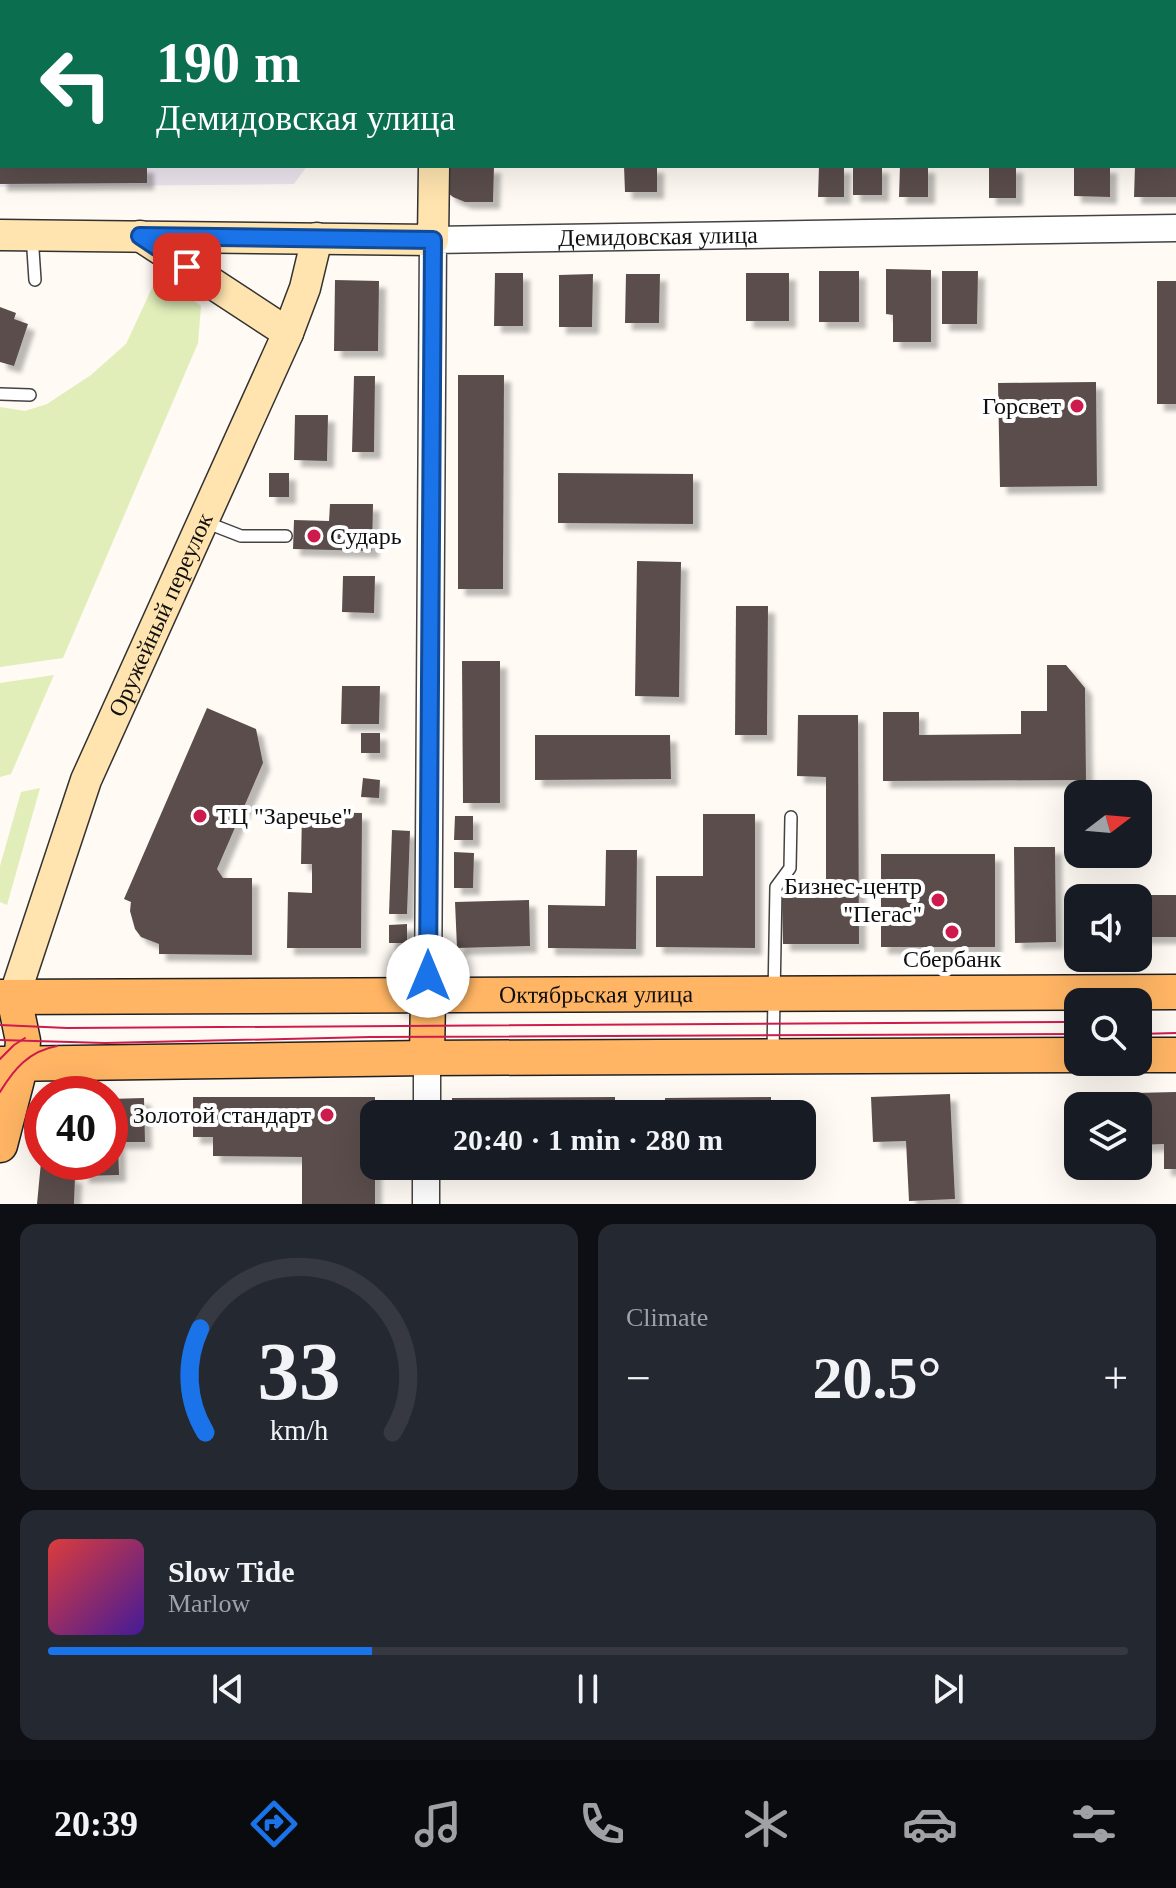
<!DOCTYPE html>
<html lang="en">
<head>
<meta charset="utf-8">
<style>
	:root { --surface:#171b24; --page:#242831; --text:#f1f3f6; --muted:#9ea1a6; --line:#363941; --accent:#1a73e8 }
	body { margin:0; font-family:"Times New Roman",serif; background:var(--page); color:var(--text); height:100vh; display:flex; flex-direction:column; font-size:30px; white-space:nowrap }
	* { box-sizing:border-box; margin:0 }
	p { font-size:26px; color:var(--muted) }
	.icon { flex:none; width:44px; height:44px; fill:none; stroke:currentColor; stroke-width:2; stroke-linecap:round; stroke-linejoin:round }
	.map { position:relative; height:1204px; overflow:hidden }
	.panel { display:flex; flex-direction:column; gap:20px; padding:20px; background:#0d0f14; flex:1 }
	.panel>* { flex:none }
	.guide { position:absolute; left:0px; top:0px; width:1176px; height:168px; box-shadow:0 8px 32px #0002; background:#0b6e4f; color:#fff; overflow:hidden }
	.needle { width:52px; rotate:74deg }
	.fabs { position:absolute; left:1064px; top:780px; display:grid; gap:16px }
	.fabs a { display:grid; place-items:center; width:88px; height:88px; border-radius:16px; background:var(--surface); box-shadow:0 8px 32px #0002; font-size:40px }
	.speed { position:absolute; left:24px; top:1076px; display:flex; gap:16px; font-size:40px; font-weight:700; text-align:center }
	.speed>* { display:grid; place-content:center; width:104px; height:104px; border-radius:50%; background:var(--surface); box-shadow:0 8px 32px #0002; line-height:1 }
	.speed .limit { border:12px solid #d22; background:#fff; color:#111 }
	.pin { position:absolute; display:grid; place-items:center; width:68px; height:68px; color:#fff; margin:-34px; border-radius:16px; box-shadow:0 4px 12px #0006 }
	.me { position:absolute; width:88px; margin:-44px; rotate:0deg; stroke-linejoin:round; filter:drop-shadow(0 0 6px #0008) }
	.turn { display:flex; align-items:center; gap:28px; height:168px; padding:0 24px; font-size:36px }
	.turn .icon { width:104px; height:104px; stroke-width:2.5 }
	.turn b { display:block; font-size:56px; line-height:68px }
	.big { font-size:60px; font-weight:600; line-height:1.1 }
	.panel .tile { flex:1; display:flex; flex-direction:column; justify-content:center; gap:12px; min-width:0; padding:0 28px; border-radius:16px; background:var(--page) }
	.panel .dial { align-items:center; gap:0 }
	.dial svg { height:208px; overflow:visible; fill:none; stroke:var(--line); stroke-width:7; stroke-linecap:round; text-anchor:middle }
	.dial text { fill:var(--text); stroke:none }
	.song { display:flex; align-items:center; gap:24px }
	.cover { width:96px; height:96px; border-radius:12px; background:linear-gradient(135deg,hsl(0 70% 55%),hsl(260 70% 35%)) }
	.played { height:8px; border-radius:4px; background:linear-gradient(90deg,var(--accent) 30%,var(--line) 30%) }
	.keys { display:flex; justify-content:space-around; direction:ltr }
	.heat { display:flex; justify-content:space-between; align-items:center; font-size:44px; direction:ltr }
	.panel .tiles { flex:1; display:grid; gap:20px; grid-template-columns:1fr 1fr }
	.tile:last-child { grid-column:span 2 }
	.trip { position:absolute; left:360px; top:1100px; width:456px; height:80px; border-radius:16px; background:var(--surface); box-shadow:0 8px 32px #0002; font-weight:600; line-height:80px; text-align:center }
	.dock { display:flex; height:128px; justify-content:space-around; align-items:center; background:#090b0e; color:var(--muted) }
	.dock .icon { width:56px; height:56px }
	.dock .on { color:var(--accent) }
	.dock b { font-size:36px; color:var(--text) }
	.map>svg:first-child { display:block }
</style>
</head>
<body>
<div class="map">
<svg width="1176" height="1204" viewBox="0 0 1176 1204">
	<defs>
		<filter id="shadow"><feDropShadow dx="7" dy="7" stdDeviation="2" flood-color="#0004"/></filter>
	</defs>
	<rect width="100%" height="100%" fill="#fffaf4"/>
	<polygon fill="#ece5ef" points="0,0 373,0 2,2 2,166 307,166 294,184 0,187"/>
	<g fill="#e1eeb9">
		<polygon points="158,275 201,306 198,343 63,658 0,667 0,407 25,411 47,404 91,375 126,344"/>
		<polygon points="54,675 11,774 0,777 0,683"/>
		<polygon points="40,788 7,905 0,902 0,866 21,792"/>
	</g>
	<g fill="#5a4e4c" filter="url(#shadow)">
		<polygon points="0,166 147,166 147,183 0,184"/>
		<polygon points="446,166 494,166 493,202 465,202 453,197 448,193"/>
		<polygon points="624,166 657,166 657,192 625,192"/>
		<polygon points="819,166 844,166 844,197 818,197"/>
		<rect x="853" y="166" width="29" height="29"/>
		<polygon points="900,166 928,166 928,197 899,197"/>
		<rect x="989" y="166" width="27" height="32"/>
		<polygon points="1074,166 1110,166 1110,197 1074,196"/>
		<polygon points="1135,166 1176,166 1176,197 1134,197"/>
		<polygon points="886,269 931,270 931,342 893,342 893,315 886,314"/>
		<rect x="819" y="271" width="40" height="51"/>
		<polygon points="942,271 978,271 977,324 942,324"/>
		<polygon points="495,273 523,273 523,326 494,326"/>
		<rect x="746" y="273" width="43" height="48"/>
		<polygon points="593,274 592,327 559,327 559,275"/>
		<polygon points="626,274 660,274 659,323 625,323"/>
		<polygon points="335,280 379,281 378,351 334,351"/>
		<rect x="1157" y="281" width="19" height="123"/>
		<polygon points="0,307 16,313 14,319 28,324 14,366 0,362"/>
		<polygon points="458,375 504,375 503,589 458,589"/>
		<polygon points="354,376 375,376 374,452 352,452"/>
		<polygon points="1096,382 1097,486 1000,487 998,383"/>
		<polygon points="295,415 328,415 327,461 294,460"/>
		<rect x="269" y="473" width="20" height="24"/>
		<polygon points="558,473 693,474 693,524 558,523"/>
		<polygon points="330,504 373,504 372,551 293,549 294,520 329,521"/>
		<polygon points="637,561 681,562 679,697 635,696"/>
		<polygon points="343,576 375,576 374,613 342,612"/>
		<polygon points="736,606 768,606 767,735 735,735"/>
		<polygon points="462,661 500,661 500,803 463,803"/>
		<polygon points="1047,665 1066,665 1085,688 1086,780 883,781 883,712 919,712 919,735 1021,734 1021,711 1047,711"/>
		<polygon points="342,686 380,686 379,724 341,724"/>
		<polygon points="207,708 256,729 263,763 217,869 223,878 252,878 252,955 159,954 159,944 141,937 135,929 130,911 131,902 124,899"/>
		<polygon points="798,715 858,715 859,944 783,944 782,897 813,897 812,881 826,881 826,777 797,776"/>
		<rect x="361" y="733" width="19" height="20"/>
		<polygon points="535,735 670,735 671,779 535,780"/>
		<polygon points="363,778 380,780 379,798 361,797"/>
		<polygon points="302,812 362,813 361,948 287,948 288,892 312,893 312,864 301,864"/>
		<polygon points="703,814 755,814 755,948 656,947 656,876 703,876"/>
		<polygon points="455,816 473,816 473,840 454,840"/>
		<polygon points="392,830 410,831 407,914 389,914"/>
		<polygon points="1014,847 1055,847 1056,942 1015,943"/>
		<polygon points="606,850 637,850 636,949 548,948 548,905 605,906"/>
		<polygon points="454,852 474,853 473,888 454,888"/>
		<rect x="881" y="854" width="114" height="93"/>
		<polygon points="1128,895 1176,895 1176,937 1138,937 1138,898 1128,898"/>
		<polygon points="529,900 530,946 457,948 455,902"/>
		<polygon points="407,924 407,943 389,943 389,925"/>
		<polygon points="1176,1092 1176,1169 1164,1169 1164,1144 1138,1145 1138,1106 1135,1106 1135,1093"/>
		<rect x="1086" y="1093" width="39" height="13"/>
		<polygon points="950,1094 955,1199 909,1201 906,1141 873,1142 871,1097"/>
		<polygon points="193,1097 375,1097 375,1204 302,1204 302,1157 213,1156 213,1137 193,1137"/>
		<polygon points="615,1097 615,1114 452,1114 452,1098"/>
		<polygon points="771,1097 771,1114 665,1114 665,1098"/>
		<polygon points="144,1098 145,1142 118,1142 119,1175 82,1176 82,1162 110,1162 110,1099"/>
		<polygon points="41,1162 69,1162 69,1176 75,1176 74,1204 37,1204"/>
	</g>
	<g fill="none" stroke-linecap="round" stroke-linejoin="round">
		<defs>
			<g id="service">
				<polyline points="32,235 35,280"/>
				<polyline points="0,394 30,395"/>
				<polyline points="205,522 241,536 286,536"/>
				<polyline points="773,1053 776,887 790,868 791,817"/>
			</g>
			<g id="tertiary">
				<path id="s1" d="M428 995 433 240 1176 228"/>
				<polyline points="427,1114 427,1058"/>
				<polyline points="426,1204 426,1166"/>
			</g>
			<g id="secondary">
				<polyline points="432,0 432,2"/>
				<polyline points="0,235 433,240 434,166"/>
				<polyline points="140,236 288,333"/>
				<path id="s2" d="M14 997 86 780 288 333 305 288 317 238"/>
			</g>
			<g id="primary">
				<path id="s3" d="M0 997 1176 992"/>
				<polyline points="1138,1055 1176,1055"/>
				<polyline points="427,1058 428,995"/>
				<polyline points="0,1064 427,1058 1078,1055"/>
				<polyline points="0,1145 21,1064 23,1041 14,997"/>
			</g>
		</defs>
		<use href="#service" stroke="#434343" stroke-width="14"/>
		<use href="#tertiary" stroke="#434343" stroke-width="29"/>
		<use href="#secondary" stroke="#323232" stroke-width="33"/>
		<use href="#primary" stroke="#212121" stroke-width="37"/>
		<use href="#service" stroke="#fff" stroke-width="11"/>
		<use href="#tertiary" stroke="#fff" stroke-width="26"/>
		<use href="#secondary" stroke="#ffe4af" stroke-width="30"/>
		<use href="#primary" stroke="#ffb564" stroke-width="34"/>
		<g stroke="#ce1b4d" stroke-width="2">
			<polyline points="0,1025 67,1028 1066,1022"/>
			<polyline points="1138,1034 1176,1033"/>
			<polyline points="0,1040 105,1043 370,1037 1078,1034"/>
			<polyline points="0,1059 14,1045 25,1038"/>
			<path d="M0 1092C14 1069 29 1051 57 1046"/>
		</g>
	</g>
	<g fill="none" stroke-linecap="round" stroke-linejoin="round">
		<defs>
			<polyline id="route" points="187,267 140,236 433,240 428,976"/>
		</defs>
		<use href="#route" stroke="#114b97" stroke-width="20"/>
		<use href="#route" stroke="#1a73e8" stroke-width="14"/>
	</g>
	<g fill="#ce1b4d" stroke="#fff" stroke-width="3">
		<circle cx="1077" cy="406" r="8"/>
		<circle cx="314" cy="536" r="8"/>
		<circle cx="200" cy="816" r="8"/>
		<circle cx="938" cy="900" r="8"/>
		<circle cx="952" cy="932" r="8"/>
		<circle cx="327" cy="1115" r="8"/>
	</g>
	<g text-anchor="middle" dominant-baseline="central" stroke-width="8" stroke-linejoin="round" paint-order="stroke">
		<g font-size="24" fill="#101010" stroke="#fff">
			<text stroke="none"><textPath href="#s1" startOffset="980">Демидовская улица</textPath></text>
			<text stroke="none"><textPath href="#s2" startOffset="410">Оружейный переулок</textPath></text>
			<text stroke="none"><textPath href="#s3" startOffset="596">Октябрьская улица</textPath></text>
		</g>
		<g font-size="24" fill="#101010" stroke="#fff" text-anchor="end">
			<text x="1061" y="406">Горсвет</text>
			<text x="330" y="536" text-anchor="start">Сударь</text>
			<text x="216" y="816" text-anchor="start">ТЦ "Заречье"</text>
			<text x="922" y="886">Бизнес-центр<tspan x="922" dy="28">"Пегас"</tspan></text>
			<text x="952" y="959" text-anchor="middle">Сбербанк</text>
			<text x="311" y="1115">Золотой стандарт</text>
		</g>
	</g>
</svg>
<div class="fabs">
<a><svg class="needle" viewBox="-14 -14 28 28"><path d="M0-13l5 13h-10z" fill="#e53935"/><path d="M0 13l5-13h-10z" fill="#9ea1a6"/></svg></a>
<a><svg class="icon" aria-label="sound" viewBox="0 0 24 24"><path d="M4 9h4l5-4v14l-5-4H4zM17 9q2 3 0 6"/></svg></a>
<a><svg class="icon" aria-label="search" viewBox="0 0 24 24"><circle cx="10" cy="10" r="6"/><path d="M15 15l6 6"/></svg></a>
<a><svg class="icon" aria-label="layers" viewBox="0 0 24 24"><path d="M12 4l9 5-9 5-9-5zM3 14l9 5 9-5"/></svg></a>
</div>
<div class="speed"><div class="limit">40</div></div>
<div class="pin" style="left:187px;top:267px;background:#d93025"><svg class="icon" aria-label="arrive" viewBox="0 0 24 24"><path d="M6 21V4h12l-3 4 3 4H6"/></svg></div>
<svg class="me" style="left:428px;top:976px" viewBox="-20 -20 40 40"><circle r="19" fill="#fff"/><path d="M0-13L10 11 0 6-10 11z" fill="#1a73e8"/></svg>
<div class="trip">20:40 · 1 min · 280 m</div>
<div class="guide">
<div class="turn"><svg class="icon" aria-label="left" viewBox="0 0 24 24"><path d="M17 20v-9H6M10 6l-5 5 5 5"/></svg><div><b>190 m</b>Демидовская улица</div></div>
</div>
</div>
<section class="panel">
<div class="tiles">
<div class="tile dial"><svg viewBox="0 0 100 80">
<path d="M14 69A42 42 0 1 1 86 69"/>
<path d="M14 69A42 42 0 0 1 12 29" stroke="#1a73e8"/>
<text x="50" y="56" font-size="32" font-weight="700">33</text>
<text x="50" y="72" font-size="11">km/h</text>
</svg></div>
<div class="tile"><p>Climate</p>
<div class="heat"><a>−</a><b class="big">20.5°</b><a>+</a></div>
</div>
<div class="tile">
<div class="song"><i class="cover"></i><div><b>Slow Tide</b><p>Marlow</p></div></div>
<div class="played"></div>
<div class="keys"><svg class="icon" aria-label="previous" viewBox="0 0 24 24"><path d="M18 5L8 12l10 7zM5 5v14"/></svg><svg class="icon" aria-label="pause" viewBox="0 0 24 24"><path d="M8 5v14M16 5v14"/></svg><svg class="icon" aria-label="next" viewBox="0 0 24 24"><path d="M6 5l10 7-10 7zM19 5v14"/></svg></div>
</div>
</div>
</section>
<nav class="dock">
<b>20:39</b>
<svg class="icon on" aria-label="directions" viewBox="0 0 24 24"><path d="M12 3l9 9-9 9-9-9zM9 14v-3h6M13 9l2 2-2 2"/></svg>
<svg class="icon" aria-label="music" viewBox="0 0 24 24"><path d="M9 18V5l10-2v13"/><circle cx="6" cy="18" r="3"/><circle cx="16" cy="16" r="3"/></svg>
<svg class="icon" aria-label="phone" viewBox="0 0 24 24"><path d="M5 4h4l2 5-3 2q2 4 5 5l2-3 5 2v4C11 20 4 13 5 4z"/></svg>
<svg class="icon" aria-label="climate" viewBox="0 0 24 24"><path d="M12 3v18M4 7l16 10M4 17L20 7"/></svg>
<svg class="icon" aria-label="car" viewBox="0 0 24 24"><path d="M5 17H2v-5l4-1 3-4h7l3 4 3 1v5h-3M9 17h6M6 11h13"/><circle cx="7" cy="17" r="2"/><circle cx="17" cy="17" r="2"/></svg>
<svg class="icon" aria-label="filters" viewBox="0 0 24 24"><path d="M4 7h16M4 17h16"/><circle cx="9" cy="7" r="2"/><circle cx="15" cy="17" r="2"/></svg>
</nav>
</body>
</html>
